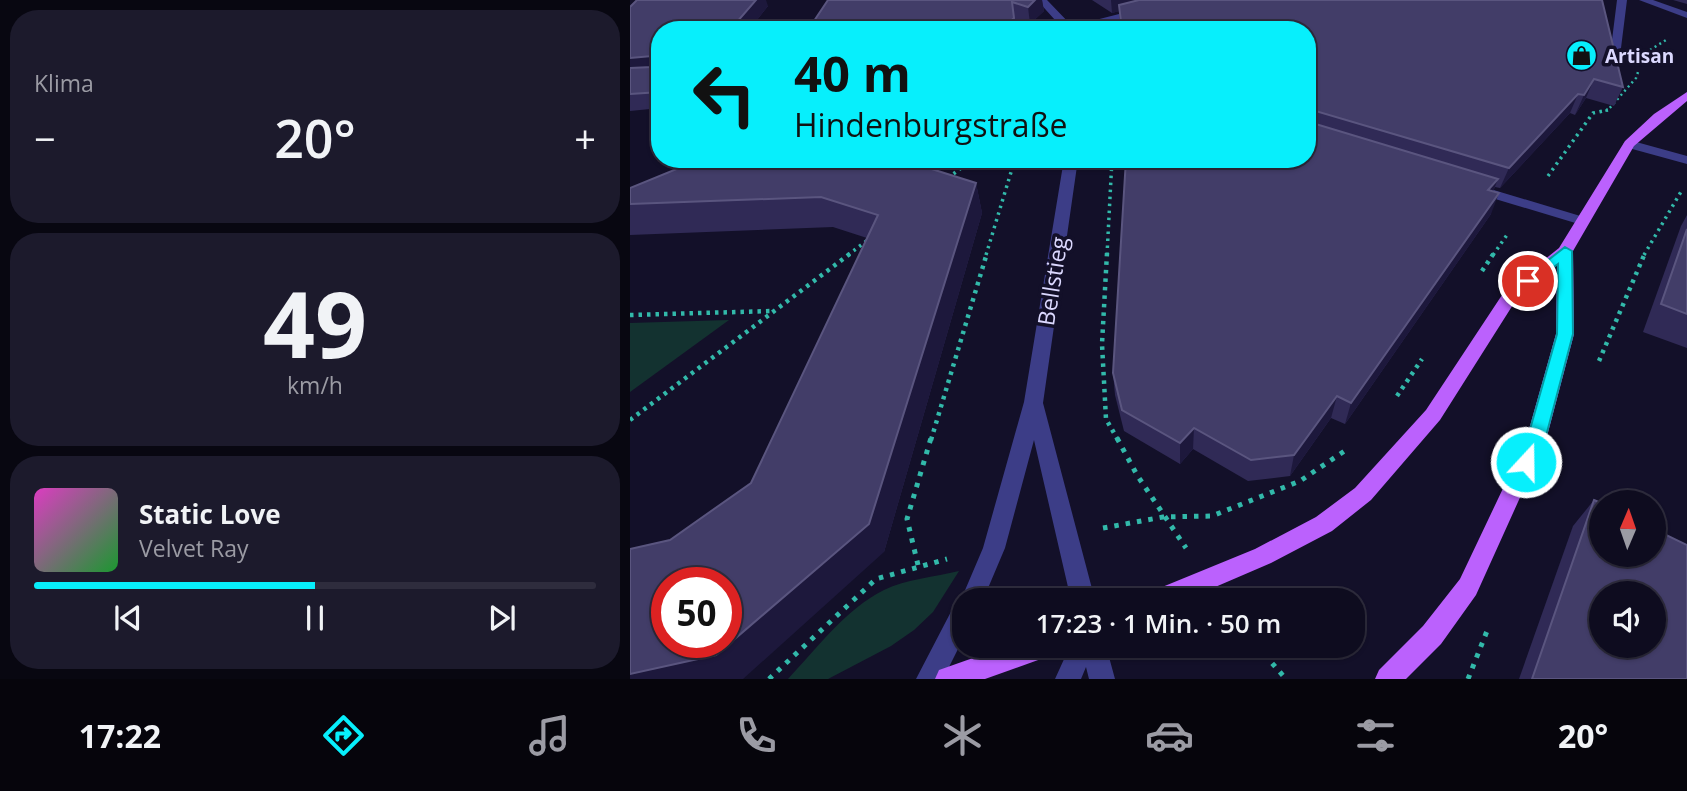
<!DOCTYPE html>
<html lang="de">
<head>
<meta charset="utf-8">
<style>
	:root { --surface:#0e0c1f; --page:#1c1a2c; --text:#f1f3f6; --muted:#9b9ba4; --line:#2e2c3d; --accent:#07effc }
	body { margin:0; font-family:"Open Sans",sans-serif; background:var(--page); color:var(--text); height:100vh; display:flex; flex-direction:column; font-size:26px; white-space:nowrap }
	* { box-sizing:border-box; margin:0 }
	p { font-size:23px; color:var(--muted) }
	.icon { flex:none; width:38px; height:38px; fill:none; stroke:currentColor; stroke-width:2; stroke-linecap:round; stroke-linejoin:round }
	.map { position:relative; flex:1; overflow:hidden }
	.side { display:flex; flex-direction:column; gap:10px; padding:10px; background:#080711; width:630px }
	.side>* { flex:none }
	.top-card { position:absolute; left:21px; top:21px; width:665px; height:147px; border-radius:28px; box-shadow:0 2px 5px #0004,0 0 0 2px var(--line); background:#07effc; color:#111; overflow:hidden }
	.needle { width:46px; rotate:2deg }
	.controls { position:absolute; left:959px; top:490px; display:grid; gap:14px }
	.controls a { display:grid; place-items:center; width:77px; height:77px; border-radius:50%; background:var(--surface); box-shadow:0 2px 5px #0004,0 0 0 2px var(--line); font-size:35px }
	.speed { position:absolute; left:21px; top:567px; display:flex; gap:14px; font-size:35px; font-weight:700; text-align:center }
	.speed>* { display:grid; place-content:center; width:91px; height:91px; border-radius:50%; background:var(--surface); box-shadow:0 2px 5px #0004,0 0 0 2px var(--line); line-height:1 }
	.speed .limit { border:10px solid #d22; background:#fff; color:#111 }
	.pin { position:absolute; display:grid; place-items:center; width:60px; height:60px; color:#fff; margin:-30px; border:4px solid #fff; border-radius:50%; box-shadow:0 2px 7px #0007 }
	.me { position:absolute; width:77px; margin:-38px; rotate:21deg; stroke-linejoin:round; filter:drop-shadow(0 0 5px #0008) }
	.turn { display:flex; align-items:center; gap:24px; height:147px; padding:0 28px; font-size:32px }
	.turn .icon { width:91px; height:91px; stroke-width:2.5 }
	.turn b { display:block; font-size:49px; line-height:60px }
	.big { font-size:52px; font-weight:600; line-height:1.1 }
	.side .widget { flex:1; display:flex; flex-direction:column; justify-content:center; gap:10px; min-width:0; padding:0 24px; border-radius:28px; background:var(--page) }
	.side .dial { align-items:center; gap:0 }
	.dial b { font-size:91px; line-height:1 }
	.song { display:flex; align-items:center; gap:21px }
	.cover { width:84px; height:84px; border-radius:10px; background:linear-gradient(135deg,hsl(310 70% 55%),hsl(130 70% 35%)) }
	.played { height:7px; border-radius:4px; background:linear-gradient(90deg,var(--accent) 50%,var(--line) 50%) }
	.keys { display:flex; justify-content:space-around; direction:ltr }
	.heat { display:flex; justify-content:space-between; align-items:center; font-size:38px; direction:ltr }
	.trip { position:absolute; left:322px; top:588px; width:413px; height:70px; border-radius:28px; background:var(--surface); box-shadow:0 2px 5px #0004,0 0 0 2px var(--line); font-weight:600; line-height:70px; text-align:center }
	.dock { display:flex; height:112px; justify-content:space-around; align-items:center; background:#06050c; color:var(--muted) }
	.dock .icon { width:49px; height:49px }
	.dock .selected { color:var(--accent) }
	.dock b { font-size:32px; color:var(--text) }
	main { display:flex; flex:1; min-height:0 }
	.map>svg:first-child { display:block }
</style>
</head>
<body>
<main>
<section class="side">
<div class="widget"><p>Klima</p>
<div class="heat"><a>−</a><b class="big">20°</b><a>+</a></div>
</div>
<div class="widget dial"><b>49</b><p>km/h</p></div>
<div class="widget">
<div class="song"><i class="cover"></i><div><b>Static Love</b><p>Velvet Ray</p></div></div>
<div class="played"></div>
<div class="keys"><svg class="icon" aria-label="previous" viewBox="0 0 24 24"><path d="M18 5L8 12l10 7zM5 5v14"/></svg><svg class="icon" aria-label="pause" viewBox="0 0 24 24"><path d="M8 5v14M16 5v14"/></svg><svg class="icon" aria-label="next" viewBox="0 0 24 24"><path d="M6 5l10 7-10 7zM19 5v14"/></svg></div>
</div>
</section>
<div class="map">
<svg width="1057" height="679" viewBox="0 0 1057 679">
	<rect width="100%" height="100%" fill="#131029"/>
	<g fill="#133230">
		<polygon points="99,320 0,392 0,323"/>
		<path d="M329 571 303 612 284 630 261 646 198 679H158C187 648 216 609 254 590 276 579 305 577 329 571Z"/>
	</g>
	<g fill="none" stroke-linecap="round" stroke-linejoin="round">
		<g stroke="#32b9aa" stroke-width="2.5" stroke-dasharray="2 3.5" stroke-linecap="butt">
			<polyline points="1020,50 1036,40"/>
			<polyline points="970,112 978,110 1006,78 1008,72"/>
		</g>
		<g stroke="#32b9aa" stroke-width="3.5" stroke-dasharray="2.5 4.5" stroke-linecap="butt">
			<polyline points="918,176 963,113 978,110"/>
			<polyline points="318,178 343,159"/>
			<polyline points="218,255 239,239"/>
			<polyline points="356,255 385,159"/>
			<polyline points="477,255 482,159"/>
			<polyline points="863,255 879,232"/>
			<polyline points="1014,255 1052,190"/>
		</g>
		<g stroke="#32b9aa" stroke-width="4.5" stroke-dasharray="3.5 5" stroke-linecap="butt">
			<polyline points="477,253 472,344 476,419 488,440"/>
			<polyline points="852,271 864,253"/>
			<polyline points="0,315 143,311"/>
			<polyline points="969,361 1015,253"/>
			<polyline points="767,396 792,359"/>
			<polyline points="0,420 221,253"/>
			<polyline points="301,440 357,253"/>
		</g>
		<g stroke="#32b9aa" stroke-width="5" stroke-dasharray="4.5 7" stroke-linecap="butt">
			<polyline points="487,438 507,475 556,548"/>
			<polyline points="473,528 533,517 582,516 670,481 719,448"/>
			<polyline points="288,565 277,519 301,438"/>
			<polyline points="627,646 656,679"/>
			<polyline points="139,679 246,579 317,559"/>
			<polyline points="838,679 857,631"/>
		</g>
		<g fill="#3c3d87" fill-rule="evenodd">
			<polygon points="407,0 417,0 442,26 544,0 560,0 452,30 434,30"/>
			<polygon points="987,0 997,0 991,48 986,51 981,48"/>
			<polygon points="1009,0 1023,0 1057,12 1057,18"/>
			<polygon points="999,140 1057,156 1057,164 995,147 993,144"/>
			<polygon points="434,159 448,159 413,403 465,600 441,600 404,440 375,548 353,600 334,600 334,637 313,679 286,679 325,604 330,602 353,548 394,402"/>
			<polygon points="847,185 957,218 959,221 952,225 842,192 840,189"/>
			<polygon points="440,646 476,646 485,679 459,679 456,667 451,679 425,679"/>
		</g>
		<g fill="#bb61fd" fill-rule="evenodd">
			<polygon points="1057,92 1057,101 1004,146 943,251 944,334 916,440 846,595 811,644 776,679 745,679 749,670 793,626 830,579 896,440 926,334 927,265 886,300 810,420 741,500 702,531 641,563 555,600 516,600 520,592 625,549 686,517 725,488 796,410 874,292 929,248 995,141 1024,114"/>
			<polygon points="377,646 425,646 422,655 355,679 305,679 309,670"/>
		</g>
	</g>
	<g fill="#302a56">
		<polygon points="198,0 412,0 414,11 400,24 384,19"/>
		<polygon points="462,0 972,0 993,87 984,106 956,98 945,115 940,113 870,188 865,187 863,191 861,214 715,424 701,418 660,476 618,481 563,449 550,464 494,431 485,395 483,373 677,30 490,30 489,11 482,13"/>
		<polygon points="1043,0 1057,0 1057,4"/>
		<polygon points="138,6 119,30 30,30 30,108 0,111 0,7"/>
		<polygon points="346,183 352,213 254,552 40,540 121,483 237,238 203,227 0,235 0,188"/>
		<polygon points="1057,215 1057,348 1013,332 1051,226"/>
		<polygon points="964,500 1057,679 889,679 943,526"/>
	</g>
	<g fill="#1d183c">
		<polygon points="126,0 136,0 138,6 119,30 100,30"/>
		<polygon points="405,0 412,0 414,11 400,24 398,7"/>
		<polygon points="481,0 533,0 482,13"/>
		<polygon points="382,2 385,30 375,30 375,26"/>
		<polygon points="22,56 30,71 0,74 0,58"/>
		<polygon points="964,79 956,98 945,115 954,95"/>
		<polygon points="948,94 940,113 870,188 879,168"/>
		<polygon points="868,179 860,199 858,190"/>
		<polygon points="346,183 352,213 254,552 113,679 0,679 0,674"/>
		<polygon points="869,193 861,214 715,424 721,403"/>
		<polygon points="707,396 701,418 660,476 664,455"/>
		<polygon points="564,428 563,449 550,464 550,443"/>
	</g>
	<g fill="#423d68" stroke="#5a557f" stroke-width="2" fill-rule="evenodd">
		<polygon points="7,0 126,0 100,30 30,30 30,92 0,94 0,68 22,67 25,64 22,56 0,58 0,7"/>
		<polygon points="198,0 405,0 398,7 382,2 384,18 375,26 377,30 178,30"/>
		<polygon points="509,0 972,0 993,87 964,79 954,95 948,94 879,168 679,109 679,122 868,179 858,190 869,193 721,403 707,396 664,455 621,460 564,428 550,443 492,410 483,373 496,159 677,159 677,30 492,30 489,5"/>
		<path d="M71 159H270L346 183 239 524 86 655 0 674V549L40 540 121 483 248 215 191 197 0 204V188ZM37 583H96V642H37Z"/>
		<polygon points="1057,229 1057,314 1031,304"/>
		<path d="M964 500 971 503V555H1024V529L1057 545V679H902ZM971 593H1024V646H971Z"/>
	</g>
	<polygon fill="#07effc" stroke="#059ba4" stroke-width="2" points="935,247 942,251 943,334 915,440 903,467 896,469 890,467 887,462 897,440 927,334 928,264 898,286 891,281"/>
	<defs>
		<symbol id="shop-disc" viewBox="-11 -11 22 22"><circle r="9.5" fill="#07effc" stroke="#131029"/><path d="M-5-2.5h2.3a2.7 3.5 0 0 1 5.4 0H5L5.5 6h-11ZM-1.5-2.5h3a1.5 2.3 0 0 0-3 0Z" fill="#111"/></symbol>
	</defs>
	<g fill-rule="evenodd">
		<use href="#shop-disc" x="934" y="38" width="35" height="35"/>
	</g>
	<g text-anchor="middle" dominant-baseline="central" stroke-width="7" stroke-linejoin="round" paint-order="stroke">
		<g font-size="19" font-weight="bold" fill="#dbd8fe" stroke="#131029" text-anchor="start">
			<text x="975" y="56">Artisan</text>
		</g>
		<g font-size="23" fill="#dbd8fe" stroke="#131029">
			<text transform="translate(422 281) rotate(-81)">Bellstieg</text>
		</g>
	</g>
</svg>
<div class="controls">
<a><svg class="needle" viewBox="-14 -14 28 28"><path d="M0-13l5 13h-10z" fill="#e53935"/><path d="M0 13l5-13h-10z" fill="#9b9ba4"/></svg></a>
<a><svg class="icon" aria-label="sound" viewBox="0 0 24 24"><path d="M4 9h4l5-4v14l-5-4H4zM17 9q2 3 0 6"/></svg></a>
</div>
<div class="speed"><div class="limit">50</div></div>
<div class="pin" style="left:898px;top:281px;background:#d93025"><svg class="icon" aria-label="arrive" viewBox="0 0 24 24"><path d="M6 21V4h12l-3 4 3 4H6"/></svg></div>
<svg class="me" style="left:896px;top:462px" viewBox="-20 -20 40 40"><circle r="17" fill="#07effc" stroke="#fff" stroke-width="3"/><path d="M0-11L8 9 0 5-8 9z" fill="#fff"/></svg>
<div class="trip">17:23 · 1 Min. · 50 m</div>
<div class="top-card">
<div class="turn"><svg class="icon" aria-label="left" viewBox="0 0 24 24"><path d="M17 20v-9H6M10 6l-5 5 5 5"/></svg><div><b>40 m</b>Hindenburgstraße</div></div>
</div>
</div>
</main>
<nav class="dock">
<b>17:22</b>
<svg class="icon selected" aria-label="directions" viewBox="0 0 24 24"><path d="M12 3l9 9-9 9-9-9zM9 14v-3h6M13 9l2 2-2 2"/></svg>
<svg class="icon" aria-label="music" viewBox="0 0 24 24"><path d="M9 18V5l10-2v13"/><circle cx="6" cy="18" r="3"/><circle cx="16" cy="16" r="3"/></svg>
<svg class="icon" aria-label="phone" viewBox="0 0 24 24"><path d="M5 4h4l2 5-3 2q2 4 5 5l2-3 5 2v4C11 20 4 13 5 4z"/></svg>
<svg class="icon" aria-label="climate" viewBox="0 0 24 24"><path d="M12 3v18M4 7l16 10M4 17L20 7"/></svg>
<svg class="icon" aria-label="car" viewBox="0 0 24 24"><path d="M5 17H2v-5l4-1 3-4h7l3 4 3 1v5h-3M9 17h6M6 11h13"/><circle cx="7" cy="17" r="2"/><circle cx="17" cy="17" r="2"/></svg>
<svg class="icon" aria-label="filters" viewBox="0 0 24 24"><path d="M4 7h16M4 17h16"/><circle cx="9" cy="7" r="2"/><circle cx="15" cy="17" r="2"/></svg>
<b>20°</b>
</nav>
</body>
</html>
